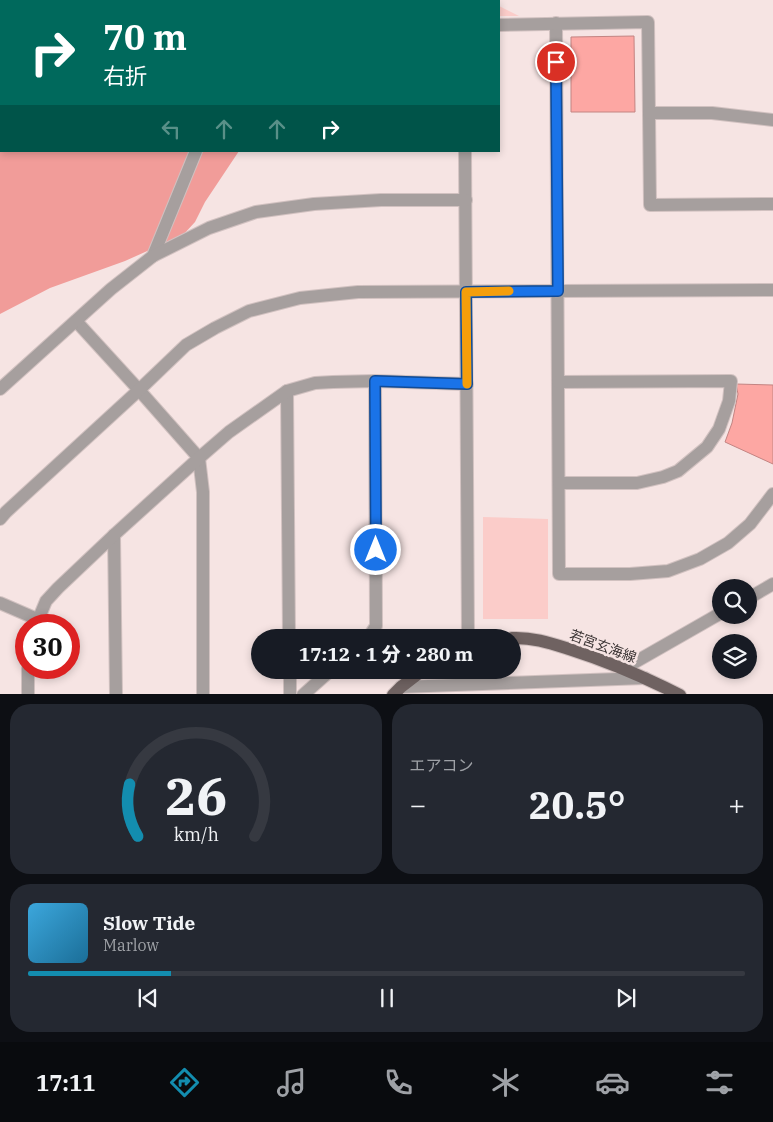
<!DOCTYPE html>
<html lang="ja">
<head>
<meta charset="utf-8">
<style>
	:root { --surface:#171b24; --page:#242831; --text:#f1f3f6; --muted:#9ea1a6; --line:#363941; --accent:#138daf }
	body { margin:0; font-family:"IBM Plex Serif","Noto Sans JP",serif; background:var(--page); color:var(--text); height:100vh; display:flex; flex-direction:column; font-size:19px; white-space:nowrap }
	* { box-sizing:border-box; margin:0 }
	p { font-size:16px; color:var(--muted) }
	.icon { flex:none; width:28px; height:28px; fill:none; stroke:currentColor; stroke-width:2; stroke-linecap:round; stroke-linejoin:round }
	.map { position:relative; height:694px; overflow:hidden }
	.sheet { display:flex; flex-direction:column; gap:10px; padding:10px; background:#0d0f14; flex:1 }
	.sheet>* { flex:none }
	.guide { position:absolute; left:0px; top:0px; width:500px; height:152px; box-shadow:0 2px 8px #0003; background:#00695c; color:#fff; overflow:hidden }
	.tools { position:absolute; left:712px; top:579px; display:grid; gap:10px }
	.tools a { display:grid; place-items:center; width:45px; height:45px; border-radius:50%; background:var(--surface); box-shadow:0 2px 8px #0003; font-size:25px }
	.speed { position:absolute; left:15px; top:614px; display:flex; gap:10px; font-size:25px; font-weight:700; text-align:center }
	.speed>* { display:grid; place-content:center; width:65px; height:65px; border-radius:50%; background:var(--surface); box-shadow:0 2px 8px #0003; line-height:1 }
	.speed .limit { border:8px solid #d22; background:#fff; color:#111 }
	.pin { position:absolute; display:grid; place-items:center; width:42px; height:42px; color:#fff; margin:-21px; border:2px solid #fff; border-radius:50%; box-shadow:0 1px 5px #0007 }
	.me { position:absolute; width:55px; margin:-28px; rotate:0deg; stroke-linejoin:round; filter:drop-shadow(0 0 4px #0008) }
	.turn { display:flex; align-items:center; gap:18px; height:105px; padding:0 20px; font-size:22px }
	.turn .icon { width:65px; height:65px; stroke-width:2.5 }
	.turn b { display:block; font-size:35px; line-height:42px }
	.lanes { display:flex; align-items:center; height:48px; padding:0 20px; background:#0003; justify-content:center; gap:25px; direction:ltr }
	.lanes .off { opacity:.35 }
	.big { font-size:38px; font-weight:800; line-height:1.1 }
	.sheet .tile { flex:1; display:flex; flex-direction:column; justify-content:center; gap:8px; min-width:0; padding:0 18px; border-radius:20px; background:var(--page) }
	.sheet .dial { align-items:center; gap:0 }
	.dial svg { height:130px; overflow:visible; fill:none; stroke:var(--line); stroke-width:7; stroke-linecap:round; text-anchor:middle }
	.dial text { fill:var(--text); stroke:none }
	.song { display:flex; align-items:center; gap:15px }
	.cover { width:60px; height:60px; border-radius:8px; background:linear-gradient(135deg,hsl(200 70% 55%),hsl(200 70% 35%)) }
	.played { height:5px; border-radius:2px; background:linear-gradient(90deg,var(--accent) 20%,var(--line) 20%) }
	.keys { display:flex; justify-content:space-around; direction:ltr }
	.heat { display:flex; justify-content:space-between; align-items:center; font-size:28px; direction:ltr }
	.sheet .tiles { flex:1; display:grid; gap:10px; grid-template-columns:1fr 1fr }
	.tile:last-child { grid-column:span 2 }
	.trip { position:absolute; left:251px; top:629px; width:270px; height:50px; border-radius:25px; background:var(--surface); box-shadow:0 2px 8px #0003; font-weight:800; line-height:50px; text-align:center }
	.tab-bar { display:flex; height:80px; justify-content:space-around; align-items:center; background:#090b0e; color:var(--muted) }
	.tab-bar .icon { width:35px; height:35px }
	.tab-bar .current { color:var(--accent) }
	.tab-bar b { font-size:22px; color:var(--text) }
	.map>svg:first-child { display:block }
</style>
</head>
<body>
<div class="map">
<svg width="773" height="695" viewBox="0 0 773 695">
	<rect width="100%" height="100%" fill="#f6e4e3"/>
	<g fill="#fbccc9">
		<polygon points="499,6 519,16 499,16"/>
		<polygon points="483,517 548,519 548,619 483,619"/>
	</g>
	<polygon fill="#f19c99" points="0,0 355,0 354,1 1,1 1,151 239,151 205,202 195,222 183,235 125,261 50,288 0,314"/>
	<g fill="#fda7a3" stroke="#c38482">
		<polygon points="634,36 635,112 571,112 571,37"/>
		<polygon points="736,384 773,385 773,464 725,442 732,423 738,394"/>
	</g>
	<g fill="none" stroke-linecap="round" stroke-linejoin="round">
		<defs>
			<g id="street">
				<polyline points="405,1 405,0"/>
				<polyline points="556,23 559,574 630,574 668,571 700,559 728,543 750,524 773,494"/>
				<polyline points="499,25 648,22 650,205 773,204"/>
				<polyline points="649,113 712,113 773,120"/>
				<polyline points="465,151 468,638"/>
				<polyline points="153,256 196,151"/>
				<polyline points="76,321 139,390 199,458 203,492 203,695"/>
				<polyline points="558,382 731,381 729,401 719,429 707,447 678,471 663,477 637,483 559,483"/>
				<polyline points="0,389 111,289 153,256 209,228 256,212 314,204 381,200 466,200"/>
				<polyline points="287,391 289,638"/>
				<polyline points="0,519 6,512 139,390 186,345 215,328 249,311 300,298 358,292 773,290"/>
				<polyline points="114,535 116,695"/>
				<polyline points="749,598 773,584"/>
				<polyline points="0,603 37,619"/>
				<polyline points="36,625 46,601 58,588 114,535 199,458 229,432 287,391 315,383 333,382 375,381 467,384"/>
				<polyline points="368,638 376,626 375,381"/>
				<polyline points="28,668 28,695"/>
				<polyline points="623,669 721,613"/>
				<polyline points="290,670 290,695"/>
				<polyline points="401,687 645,678"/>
				<polyline points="303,695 331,670"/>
			</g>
			<g id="primary">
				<path d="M512 638C532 637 550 643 569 649 607 661 644 677 680 695"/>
				<polyline points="393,695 401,687 423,670"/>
			</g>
		</defs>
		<use href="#street" stroke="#d1c1c0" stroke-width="14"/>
		<use href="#primary" stroke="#d1c1c0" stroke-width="14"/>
		<use href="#street" stroke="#a69f9e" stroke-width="12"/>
		<use href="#primary" stroke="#6f6261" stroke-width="12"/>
	</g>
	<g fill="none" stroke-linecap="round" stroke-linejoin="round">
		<defs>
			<polyline id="route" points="376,550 375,381 467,384 466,292 558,291 556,62"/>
		</defs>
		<use href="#route" stroke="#114b97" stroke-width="12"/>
		<use href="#route" stroke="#1a73e8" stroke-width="9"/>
		<polyline stroke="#f59e0b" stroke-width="9" points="467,384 466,292 509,291"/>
	</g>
	<g text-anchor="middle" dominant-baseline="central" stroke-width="5" stroke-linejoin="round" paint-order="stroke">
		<g font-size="14" fill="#3b3434" stroke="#f6e4e3">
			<text transform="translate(603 646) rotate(20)">若宮玄海線</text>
		</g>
	</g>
</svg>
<div class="tools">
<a><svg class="icon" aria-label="search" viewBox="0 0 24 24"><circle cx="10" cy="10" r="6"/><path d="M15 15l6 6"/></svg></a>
<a><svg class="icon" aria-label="layers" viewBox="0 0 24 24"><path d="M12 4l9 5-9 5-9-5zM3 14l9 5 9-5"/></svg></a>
</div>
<div class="speed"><div class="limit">30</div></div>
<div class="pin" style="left:556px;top:62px;background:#d93025"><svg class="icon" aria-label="arrive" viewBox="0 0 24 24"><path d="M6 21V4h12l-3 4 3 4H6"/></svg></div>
<svg class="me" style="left:376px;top:550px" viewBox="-20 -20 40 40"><circle r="17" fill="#1a73e8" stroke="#fff" stroke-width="3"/><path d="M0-11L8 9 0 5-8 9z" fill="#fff"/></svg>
<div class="trip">17:12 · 1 分 · 280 m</div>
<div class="guide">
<div class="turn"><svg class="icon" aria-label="right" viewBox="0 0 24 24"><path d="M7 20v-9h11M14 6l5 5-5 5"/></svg><div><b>70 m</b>右折</div></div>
<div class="lanes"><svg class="icon off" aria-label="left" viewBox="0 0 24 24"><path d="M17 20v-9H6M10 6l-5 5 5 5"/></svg><svg class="icon off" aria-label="ahead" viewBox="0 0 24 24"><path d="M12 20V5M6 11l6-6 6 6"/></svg><svg class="icon off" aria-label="ahead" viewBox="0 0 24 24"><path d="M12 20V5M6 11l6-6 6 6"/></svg><svg class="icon" aria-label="right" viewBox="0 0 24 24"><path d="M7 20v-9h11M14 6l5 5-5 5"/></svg></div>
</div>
</div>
<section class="sheet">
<div class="tiles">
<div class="tile dial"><svg viewBox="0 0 100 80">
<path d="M14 69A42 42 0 1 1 86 69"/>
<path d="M14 69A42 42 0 0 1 9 37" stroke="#138daf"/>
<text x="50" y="56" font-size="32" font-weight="700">26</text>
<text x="50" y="72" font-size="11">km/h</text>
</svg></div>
<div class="tile"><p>エアコン</p>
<div class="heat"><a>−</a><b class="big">20.5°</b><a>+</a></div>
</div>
<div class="tile">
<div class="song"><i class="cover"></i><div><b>Slow Tide</b><p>Marlow</p></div></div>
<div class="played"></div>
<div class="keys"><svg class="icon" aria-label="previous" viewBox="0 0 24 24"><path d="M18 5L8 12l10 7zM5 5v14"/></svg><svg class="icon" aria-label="pause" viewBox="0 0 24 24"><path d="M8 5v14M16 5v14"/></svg><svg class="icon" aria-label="next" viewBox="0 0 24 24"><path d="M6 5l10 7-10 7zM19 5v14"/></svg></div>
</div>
</div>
</section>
<nav class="tab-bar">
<b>17:11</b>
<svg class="icon current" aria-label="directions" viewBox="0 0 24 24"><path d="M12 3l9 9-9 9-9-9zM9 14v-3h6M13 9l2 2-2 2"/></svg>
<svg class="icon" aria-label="music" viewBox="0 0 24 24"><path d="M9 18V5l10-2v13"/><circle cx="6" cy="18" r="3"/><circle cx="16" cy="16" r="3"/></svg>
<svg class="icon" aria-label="phone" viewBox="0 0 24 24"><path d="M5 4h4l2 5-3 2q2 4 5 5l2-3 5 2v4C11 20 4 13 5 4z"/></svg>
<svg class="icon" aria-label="climate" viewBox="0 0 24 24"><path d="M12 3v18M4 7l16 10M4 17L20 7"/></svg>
<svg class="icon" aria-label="car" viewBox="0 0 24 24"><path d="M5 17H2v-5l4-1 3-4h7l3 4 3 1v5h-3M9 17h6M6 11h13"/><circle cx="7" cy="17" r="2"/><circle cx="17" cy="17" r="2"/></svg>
<svg class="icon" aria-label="filters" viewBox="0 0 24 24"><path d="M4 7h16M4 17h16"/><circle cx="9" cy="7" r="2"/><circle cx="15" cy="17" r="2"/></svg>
</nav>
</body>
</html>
